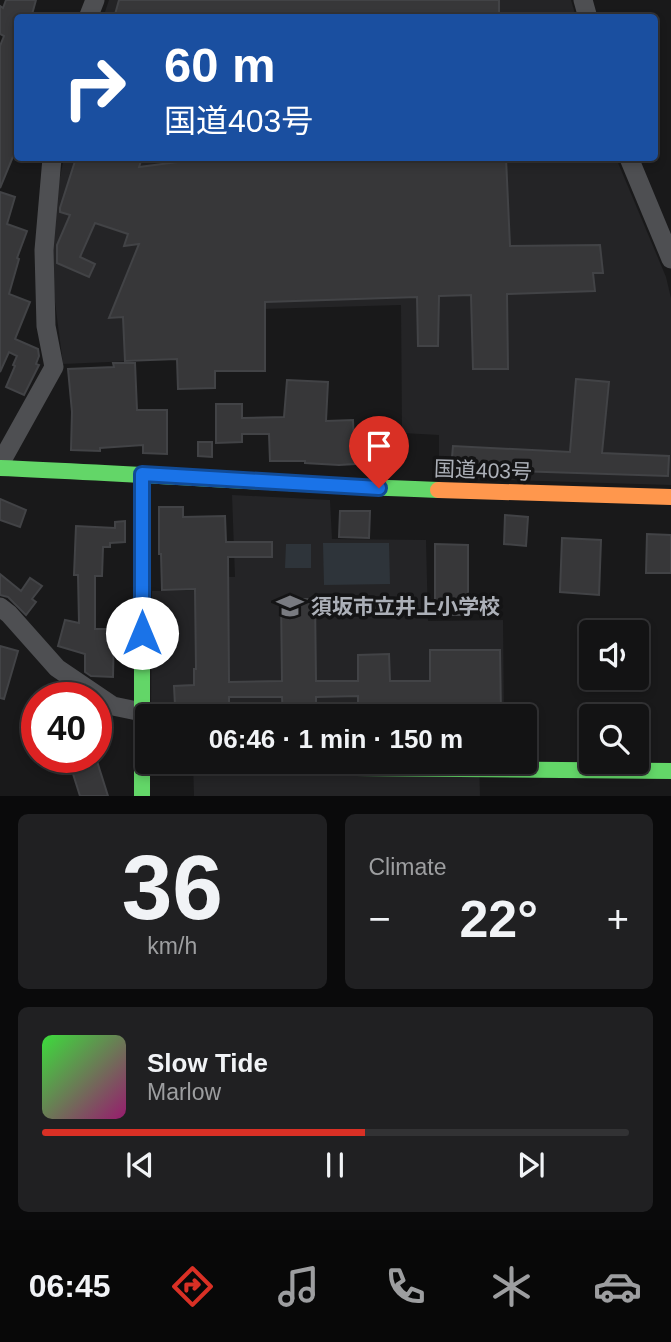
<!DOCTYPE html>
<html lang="en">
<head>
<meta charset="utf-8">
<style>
	:root { --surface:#131314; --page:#202022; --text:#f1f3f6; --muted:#9d9ea0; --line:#323234; --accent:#d93025 }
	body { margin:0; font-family:Helvetica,"Noto Sans JP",sans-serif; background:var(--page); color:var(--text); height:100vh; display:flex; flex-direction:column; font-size:26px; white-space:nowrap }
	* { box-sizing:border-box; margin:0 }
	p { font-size:23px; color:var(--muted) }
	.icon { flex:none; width:38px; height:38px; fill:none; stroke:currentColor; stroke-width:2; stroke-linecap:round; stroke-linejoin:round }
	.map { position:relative; height:796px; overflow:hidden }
	.side { display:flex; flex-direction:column; gap:18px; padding:18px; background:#0a0a0b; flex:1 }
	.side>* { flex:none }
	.guide { position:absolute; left:14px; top:14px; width:644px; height:147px; border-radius:7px; box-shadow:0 4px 10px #0003,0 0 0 2px var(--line); background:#1a4fa0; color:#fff; overflow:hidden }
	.buttons { position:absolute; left:579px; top:620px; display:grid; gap:14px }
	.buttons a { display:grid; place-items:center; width:70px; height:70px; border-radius:7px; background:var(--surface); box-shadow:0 4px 10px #0003,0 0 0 2px var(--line); font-size:35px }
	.speed { position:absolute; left:21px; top:682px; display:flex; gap:14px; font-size:35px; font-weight:700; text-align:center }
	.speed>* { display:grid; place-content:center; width:91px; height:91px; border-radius:50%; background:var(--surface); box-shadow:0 4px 10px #0003,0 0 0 2px var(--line); line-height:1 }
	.speed .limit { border:10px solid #d22; background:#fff; color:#111 }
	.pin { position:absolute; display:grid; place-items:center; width:60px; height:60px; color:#fff; margin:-72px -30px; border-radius:50% 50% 50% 0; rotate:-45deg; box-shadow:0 0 7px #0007 }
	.pin .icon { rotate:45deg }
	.me { position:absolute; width:77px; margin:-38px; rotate:0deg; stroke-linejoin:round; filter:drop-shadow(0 0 5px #0008) }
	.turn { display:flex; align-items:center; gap:24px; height:147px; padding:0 35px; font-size:32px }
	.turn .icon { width:91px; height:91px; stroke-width:2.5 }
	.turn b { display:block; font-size:49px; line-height:60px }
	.big { font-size:52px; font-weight:600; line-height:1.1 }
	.side .card { flex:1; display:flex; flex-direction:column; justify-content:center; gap:10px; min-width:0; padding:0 24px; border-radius:10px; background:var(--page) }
	.side .dial { align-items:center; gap:0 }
	.dial b { font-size:91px; line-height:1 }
	.song { display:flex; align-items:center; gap:21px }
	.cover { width:84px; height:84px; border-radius:10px; background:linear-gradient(135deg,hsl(120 70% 55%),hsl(320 70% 35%)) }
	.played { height:7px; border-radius:4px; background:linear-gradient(90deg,var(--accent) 55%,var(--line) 55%) }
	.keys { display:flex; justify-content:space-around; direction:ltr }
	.heat { display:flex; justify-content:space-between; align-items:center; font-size:38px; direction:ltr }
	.side .tiles { flex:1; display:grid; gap:18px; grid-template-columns:1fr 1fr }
	.card:last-child { grid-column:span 2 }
	.trip { position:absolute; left:135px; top:704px; width:402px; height:70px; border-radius:7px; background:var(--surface); box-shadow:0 4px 10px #0003,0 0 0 2px var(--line); font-weight:600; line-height:70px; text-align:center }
	.tabs { display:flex; height:112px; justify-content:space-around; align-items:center; background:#080808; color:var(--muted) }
	.tabs .icon { width:49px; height:49px }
	.tabs .current { color:var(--accent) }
	.tabs b { font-size:32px; color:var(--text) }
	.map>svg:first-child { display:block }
</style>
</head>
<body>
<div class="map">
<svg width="671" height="796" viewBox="0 0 671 796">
	<rect width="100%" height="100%" fill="#19191a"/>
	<g fill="#242426">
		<polygon points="109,0 571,0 576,17 103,18"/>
		<polygon points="64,158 616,158 666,277 671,298 671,485 439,478 439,435 402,433 401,305 231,310 224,357 63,364 53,287 53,210"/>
		<polygon points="232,495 330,500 332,539 426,540 428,621 503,620 504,716 151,716 152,591 205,591 206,577 235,577"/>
		<polygon points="193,761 479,761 480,796 194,796"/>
	</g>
	<g fill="#2e343a">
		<polygon points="323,543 389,543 390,584 324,585"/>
		<polygon points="286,544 311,544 311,568 285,568"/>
	</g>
	<g fill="#373739" stroke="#424346" stroke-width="2">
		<polygon points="6,0 36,0 31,18 18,18 17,147 0,188 0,46 4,36 0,34 0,6 3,8"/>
		<polygon points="119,0 499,0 499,18 114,18"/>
		<polygon points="76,158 142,158 139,167 185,161 186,158 506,158 510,246 600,245 603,273 593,273 595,291 507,294 508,369 473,369 471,295 439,296 438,346 418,346 417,297 265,302 265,371 215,371 215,388 178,389 177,359 125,361 123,317 109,318 139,244 124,246 128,234 95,223 80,257 95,264 89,277 57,263 57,245 70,215 60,212 60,208"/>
		<polygon points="0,192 15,197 7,224 27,231 17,258 19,259 9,294 30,302 15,339 38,349 39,356 36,364 39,365 24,395 6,387 15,366 13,365 17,356 9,352 0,372"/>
		<polygon points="113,363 135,363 137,410 167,410 167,454 143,453 143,445 100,448 100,451 71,450 72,412 68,369 114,367"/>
		<polygon points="576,379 609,382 602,453 669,456 668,476 451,469 453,446 570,452"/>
		<polygon points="287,380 328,382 326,421 353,420 355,464 339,465 305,463 305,461 270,461 269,434 242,434 242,442 216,443 216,404 242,404 242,418 284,417"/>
		<polygon points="198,442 212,442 212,457 198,456"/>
		<polygon points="0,499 26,510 20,527 0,520"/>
		<polygon points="159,507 183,507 183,517 225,516 226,542 272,542 272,557 228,557 229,682 282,681 281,599 315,599 316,681 358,681 358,655 389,654 390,681 430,681 430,650 500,650 501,716 431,716 431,707 392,708 392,716 358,716 358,696 316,697 316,716 283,716 282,697 229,697 229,716 184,716 184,705 175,705 174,686 194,685 194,669 196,669 195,589 162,590 161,554 159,554"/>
		<polygon points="340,511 370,511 369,538 339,537"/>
		<polygon points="505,515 528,517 526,546 504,544"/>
		<polygon points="125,521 125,542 110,543 110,547 103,547 102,576 95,576 95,629 114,629 113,677 91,676 85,672 85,654 58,646 65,620 79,623 78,575 74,575 76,526 115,528 115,522"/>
		<polygon points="647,534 671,535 671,573 646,573"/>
		<polygon points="562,538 601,540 599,595 560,592"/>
		<polygon points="435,544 468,545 468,615 435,615"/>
		<polygon points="0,574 21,591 30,578 42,586 32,599 36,602 26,615 8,597 0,595"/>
		<polygon points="0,646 18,651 4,699 0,698"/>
		<polygon points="63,687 80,698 43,698 43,689"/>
		<polygon points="68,758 96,758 108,796 80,796"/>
	</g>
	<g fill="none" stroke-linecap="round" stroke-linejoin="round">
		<g stroke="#4e4f52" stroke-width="19">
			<polyline points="583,0 588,18"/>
			<polyline points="88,18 95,0"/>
			<polyline points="629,158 671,259"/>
			<polyline points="0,464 54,367 46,326 44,250 52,158"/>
			<polyline points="0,607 9,614 57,668 113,706 142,712"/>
		</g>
		<g stroke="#63d668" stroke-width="16">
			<path d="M0 468C146 474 292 485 438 490"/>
			<polyline points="142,474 142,796"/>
			<polyline points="142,766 671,771"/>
		</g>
		<polyline stroke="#ff974d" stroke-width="16" points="438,490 671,497"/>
	</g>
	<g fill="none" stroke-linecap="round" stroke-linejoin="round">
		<defs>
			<polyline id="route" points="142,633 142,474 379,488"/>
		</defs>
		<use href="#route" stroke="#114b97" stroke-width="18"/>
		<use href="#route" stroke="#1a73e8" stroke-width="12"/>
	</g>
	<defs>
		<symbol id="school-bare" viewBox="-9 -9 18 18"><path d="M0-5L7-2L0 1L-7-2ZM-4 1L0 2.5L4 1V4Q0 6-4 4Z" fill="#797b81" stroke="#141415" stroke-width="2.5" paint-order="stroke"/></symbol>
	</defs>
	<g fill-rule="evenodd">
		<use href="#school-bare" x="271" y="587" width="38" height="38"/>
	</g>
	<g text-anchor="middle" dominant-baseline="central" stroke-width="7" stroke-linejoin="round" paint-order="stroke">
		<g font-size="21" fill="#acb0b8" stroke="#141415">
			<text transform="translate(483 470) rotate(2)">国道403号</text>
		</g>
		<g font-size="21" font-weight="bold" fill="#acb0b8" stroke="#141415" text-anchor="start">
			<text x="311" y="606">須坂市立井上小学校</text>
		</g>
	</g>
</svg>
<div class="buttons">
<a><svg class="icon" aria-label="sound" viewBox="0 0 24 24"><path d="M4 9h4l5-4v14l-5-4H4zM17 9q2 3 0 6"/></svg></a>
<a><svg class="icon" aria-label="search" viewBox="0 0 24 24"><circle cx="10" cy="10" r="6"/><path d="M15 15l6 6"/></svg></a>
</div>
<div class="speed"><div class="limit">40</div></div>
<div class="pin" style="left:379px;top:488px;background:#d93025"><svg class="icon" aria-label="arrive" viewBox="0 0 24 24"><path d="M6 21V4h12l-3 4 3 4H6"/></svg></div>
<svg class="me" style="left:142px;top:633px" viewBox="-20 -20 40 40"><circle r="19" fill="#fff"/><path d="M0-13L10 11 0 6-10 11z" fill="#1a73e8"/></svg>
<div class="trip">06:46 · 1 min · 150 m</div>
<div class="guide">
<div class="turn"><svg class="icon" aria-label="right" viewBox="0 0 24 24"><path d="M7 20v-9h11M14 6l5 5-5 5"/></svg><div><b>60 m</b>国道403号</div></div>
</div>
</div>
<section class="side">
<div class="tiles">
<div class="card dial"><b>36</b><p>km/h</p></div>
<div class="card"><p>Climate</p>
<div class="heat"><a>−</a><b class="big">22°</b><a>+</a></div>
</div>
<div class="card">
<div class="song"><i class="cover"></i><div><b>Slow Tide</b><p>Marlow</p></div></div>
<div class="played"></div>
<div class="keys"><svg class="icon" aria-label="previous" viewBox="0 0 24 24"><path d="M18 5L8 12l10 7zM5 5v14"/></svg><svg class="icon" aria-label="pause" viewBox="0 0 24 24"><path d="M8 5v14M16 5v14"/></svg><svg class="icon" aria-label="next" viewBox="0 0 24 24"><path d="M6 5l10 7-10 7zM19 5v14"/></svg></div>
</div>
</div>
</section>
<nav class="tabs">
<b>06:45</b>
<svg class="icon current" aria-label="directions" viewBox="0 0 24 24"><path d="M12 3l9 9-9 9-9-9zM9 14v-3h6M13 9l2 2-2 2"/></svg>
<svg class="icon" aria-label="music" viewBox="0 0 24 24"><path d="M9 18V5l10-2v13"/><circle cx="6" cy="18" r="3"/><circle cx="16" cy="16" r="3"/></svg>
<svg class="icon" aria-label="phone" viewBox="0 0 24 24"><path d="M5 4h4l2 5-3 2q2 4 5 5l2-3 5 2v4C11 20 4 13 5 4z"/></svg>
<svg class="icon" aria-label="climate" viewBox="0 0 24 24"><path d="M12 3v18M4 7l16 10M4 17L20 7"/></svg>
<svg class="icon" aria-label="car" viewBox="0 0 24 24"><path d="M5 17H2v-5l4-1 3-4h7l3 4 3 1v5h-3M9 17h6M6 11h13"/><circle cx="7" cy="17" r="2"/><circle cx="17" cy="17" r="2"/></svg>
</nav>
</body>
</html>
